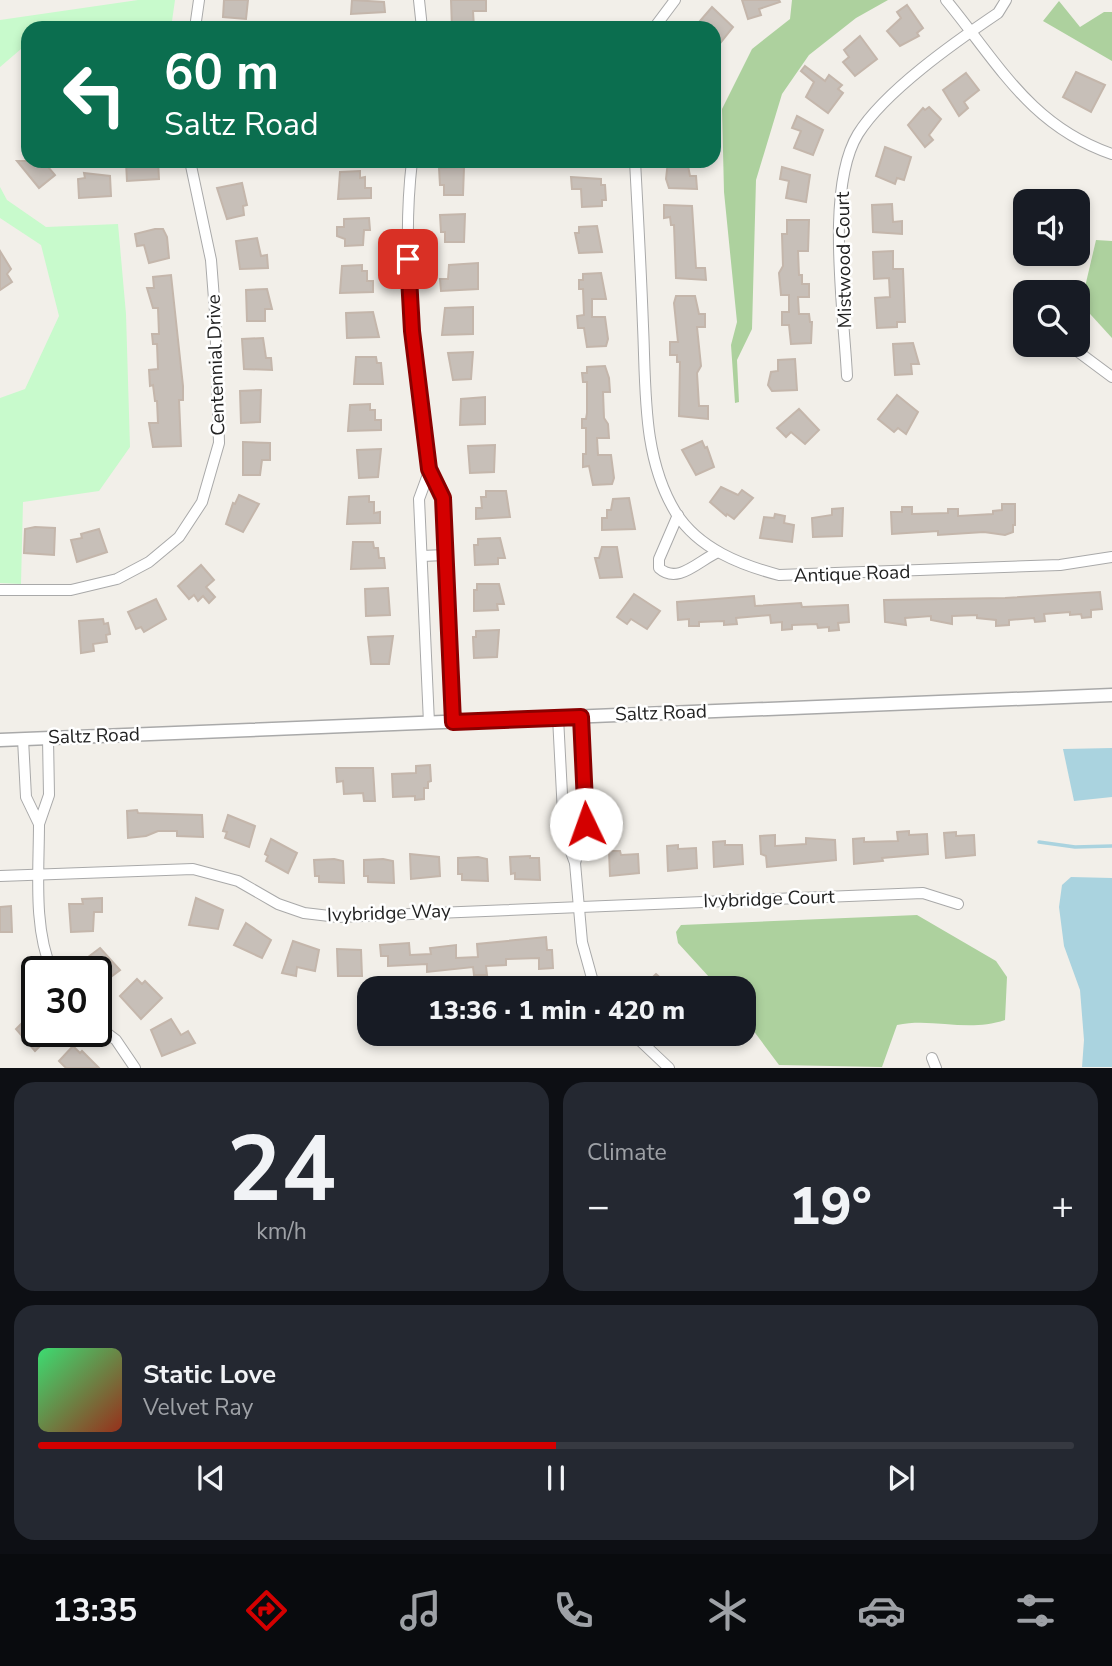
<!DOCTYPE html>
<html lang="en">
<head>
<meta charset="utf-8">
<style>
	:root { --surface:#171b24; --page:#242831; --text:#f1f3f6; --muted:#9ea1a6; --line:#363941; --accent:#d40000 }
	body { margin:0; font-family:"Nunito Sans",sans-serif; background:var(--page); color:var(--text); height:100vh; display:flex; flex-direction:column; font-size:26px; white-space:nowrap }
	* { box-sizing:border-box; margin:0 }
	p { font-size:23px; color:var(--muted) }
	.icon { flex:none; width:38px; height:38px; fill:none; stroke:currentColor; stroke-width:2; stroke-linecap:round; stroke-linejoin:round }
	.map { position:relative; height:1068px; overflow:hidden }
	.side { display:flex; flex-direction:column; gap:14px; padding:14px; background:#0d0f14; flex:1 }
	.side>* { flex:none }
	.banner { position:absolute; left:21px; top:21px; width:700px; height:147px; border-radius:21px; box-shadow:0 4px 10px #0003; background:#0b6e4f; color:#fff; overflow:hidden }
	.controls { position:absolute; left:1013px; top:189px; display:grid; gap:14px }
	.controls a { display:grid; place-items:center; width:77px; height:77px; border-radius:14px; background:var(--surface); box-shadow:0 4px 10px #0003; font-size:35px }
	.speed { position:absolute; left:21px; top:956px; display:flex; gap:14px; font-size:35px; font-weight:700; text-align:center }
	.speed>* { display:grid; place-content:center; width:91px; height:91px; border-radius:50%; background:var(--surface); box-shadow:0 4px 10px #0003; line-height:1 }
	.speed .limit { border:4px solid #111; border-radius:10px; background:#fff; color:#111 }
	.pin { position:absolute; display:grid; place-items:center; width:60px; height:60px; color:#fff; margin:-30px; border-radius:14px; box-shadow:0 4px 10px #0006 }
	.me { position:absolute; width:77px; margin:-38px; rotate:357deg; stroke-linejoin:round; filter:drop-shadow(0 0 5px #0008) }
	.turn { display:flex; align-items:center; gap:24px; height:147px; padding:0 28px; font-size:32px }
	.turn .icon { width:91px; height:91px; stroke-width:2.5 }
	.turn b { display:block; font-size:49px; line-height:60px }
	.big { font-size:52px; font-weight:800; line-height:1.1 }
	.side .card { flex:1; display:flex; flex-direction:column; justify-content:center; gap:10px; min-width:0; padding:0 24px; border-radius:21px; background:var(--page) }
	.side .dial { align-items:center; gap:0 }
	.dial b { font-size:91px; line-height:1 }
	.song { display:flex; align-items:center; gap:21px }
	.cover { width:84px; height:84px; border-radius:10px; background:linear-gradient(135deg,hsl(140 70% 55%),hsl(10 70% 35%)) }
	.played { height:7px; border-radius:4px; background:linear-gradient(90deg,var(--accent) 50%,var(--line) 50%) }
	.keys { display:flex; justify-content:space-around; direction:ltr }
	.heat { display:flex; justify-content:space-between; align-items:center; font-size:38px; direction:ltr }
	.side .tiles { flex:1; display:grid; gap:14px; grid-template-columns:1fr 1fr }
	.card:last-child { grid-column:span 2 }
	.trip { position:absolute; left:357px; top:976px; width:399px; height:70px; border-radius:21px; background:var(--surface); box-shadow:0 4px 10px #0003; font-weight:800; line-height:70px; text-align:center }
	.tabs { display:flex; height:112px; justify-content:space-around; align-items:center; background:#090b0e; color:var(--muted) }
	.tabs .icon { width:49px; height:49px }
	.tabs .current { color:var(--accent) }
	.tabs b { font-size:32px; color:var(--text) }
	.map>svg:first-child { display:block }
</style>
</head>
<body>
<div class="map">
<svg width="1112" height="1068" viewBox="0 0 1112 1068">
	<rect width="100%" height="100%" fill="#f2efe9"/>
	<g fill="#add19e">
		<polygon points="792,0 888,0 856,18 809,55 782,94 756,180 752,329 737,360 739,402 735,403 731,345 737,322 724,192 722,109 752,49 790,19"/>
		<polygon points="1059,1 1080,27 1104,12 1112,12 1112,61 1043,21"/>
		<polygon points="1096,240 1112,241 1112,338 1081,304"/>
		<path d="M917 915 996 961 1007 977 1005 1020C966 1033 933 1017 897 1025L882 1067 779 1065 744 1018V989H720L678 943 676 932 681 925Z"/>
	</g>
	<g fill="#c8facc">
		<polygon points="138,0 175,0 171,28 28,28 28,43 0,67 0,20"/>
		<polygon points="0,187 7,200 46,227 118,224 126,314 130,447 99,491 23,502 21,584 0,583 0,398 25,389 59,316 41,245 0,218"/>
	</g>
	<g fill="#aad3df">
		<polygon points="1112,748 1112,797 1074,801 1063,749"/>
		<polygon points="1071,877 1112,878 1112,1067 1082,1067 1084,1040 1080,990 1064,946 1059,907 1062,885"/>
	</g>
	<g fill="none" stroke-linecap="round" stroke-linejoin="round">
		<polyline stroke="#aad3df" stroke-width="3.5" points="1039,842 1075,847 1112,846"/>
	</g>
	<g fill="#c7bfb8" stroke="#c4b6ab" stroke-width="2">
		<polygon points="224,0 248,0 246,19 223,17"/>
		<polygon points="352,0 384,2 385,12 351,14"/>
		<polygon points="451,0 486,0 486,11 473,11 474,28 452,28"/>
		<polygon points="742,0 779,0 780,2 759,9 761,15 748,19"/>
		<polygon points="907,5 923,28 917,33 919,36 900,46 887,31 901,18 897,12"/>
		<polygon points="712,7 733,27 714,51 714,28 694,28"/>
		<polygon points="860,36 877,59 855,76 843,62 849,57 844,50"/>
		<polygon points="805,66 825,81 829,75 842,85 838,89 843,93 828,113 806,97 814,82 801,71"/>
		<polygon points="1076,72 1105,85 1091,112 1063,97"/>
		<polygon points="966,73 979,90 964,102 968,108 959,116 943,90"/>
		<polygon points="929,107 941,119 929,135 933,140 925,147 908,125 923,108 925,110"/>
		<polygon points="797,116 823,130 813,155 794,148 801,131 792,128"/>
		<polygon points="885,147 911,157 904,180 897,178 895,184 876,176"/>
		<polygon points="17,161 43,161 55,175 39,188"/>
		<polygon points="135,161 158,161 159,179 127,181 126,162"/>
		<polygon points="668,161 687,161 690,176 696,176 697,189 669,188 666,179"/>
		<polygon points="464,167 463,195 444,195 444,185 440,185 439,168"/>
		<polygon points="782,167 810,175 806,202 786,198 789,181 780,179"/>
		<polygon points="360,171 360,178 365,177 365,188 371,188 371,198 338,199 340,172"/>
		<polygon points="84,173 110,176 111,196 79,198 78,179 85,178"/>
		<polygon points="571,177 601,179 601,185 605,185 606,200 602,200 602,206 582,207 581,189 572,189"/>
		<polygon points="242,183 247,205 243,206 244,215 227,219 217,188"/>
		<polygon points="892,204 893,222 902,221 902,234 873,232 872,205"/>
		<polygon points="664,205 692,206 696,268 705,268 706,280 676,278 674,225 671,225 670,217 664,218"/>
		<polygon points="465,214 464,242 445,242 445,232 441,232 440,215"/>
		<polygon points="369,218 370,230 364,230 363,245 345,246 345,239 337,236 337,227 344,227 344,219"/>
		<polygon points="787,220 809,220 808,251 798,251 799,275 802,275 802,284 809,284 809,297 798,297 799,314 809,314 810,322 812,322 811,343 791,344 789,325 782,325 782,312 789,312 789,295 781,295 779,273 783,266 782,234 787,234"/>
		<polygon points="597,226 602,252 579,253 575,233 579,233 579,227"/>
		<polygon points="155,229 163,229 167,237 169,258 149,263 144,245 137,246 135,234"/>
		<polygon points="257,238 261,256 267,255 268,268 240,269 236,241"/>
		<polygon points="0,251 11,269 7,274 12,282 0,290"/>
		<polygon points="893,251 893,269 903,269 905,322 897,322 897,327 877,328 875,298 890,297 889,278 874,279 873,252"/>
		<polygon points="478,263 478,289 441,291 440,279 448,279 449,265"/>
		<polygon points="362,265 362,271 367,271 367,281 373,281 373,292 340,293 342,266"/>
		<polygon points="601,273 606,299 592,299 592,317 605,317 608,339 606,346 587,347 584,328 578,328 577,316 584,315 583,289 579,289 579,280 583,280 583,274"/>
		<polygon points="171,275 183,386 183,400 179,400 181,446 153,447 149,423 158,423 157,401 155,401 153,385 150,386 149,370 158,369 157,344 153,344 152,334 159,334 158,308 153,308 147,288 154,288 153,277"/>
		<polygon points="267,289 272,309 265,309 265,321 247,321 246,290"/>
		<polygon points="676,296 695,296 699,314 705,314 705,327 697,327 701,366 697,373 699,406 708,406 708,419 679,416 680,362 677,362 677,355 670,355 670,342 678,342 674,303"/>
		<polygon points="473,307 473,334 442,335 445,308"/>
		<polygon points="373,312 379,337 347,338 346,313"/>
		<polygon points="263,338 266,358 271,358 272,370 244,369 242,339"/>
		<polygon points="913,343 919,364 911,364 912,374 895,375 893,344"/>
		<polygon points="473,352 471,379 453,380 448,353"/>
		<polygon points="356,357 376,357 377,363 381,363 383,384 354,384"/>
		<polygon points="795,359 797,390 772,391 768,385 771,372 778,371 778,360"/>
		<polygon points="605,366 609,378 610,392 603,392 604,418 608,424 609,438 597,438 598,455 611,455 614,478 612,484 593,485 589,466 583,467 583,454 586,454 586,428 582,428 582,419 586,419 587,413 587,382 583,382 582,373 587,373 587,367"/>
		<polygon points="261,390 260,422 241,423 240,391"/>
		<polygon points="897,395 918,412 906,434 898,428 894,432 878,419"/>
		<polygon points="485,397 485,424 460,425 461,399"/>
		<polygon points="370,404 370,410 375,410 375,420 381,420 381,430 348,431 350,405"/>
		<polygon points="799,409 819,430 805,444 791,432 786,437 777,428"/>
		<polygon points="702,441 705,448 707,447 714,467 696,475 682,450"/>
		<polygon points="243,442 270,443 270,460 262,460 260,475 243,475"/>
		<polygon points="495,445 494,472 470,473 468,446"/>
		<polygon points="381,449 378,477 359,478 357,450"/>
		<polygon points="721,487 738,495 742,490 753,498 734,519 727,514 726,516 710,502"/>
		<polygon points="486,491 506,491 510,517 476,519 476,508 482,508 481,497 486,497"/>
		<polygon points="239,495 259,504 243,532 226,524 233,503 235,504"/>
		<polygon points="369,496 369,502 374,502 374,513 380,512 380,523 347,524 349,497"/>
		<polygon points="629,498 635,529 602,530 602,518 607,518 607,510 611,510 613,499"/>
		<polygon points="1002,504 1015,504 1015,525 1013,525 1013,532 1005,535 984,532 938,535 938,531 892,534 891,512 902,512 902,507 912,507 912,514 948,513 948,509 958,509 958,516 993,514 993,511 1002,510"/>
		<polygon points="843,508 842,536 813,537 812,518 832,515 832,509"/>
		<polygon points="775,514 785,516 784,523 794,525 792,542 760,538 764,517 774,518"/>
		<polygon points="35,527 55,528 54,555 24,553 25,529"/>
		<polygon points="99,529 107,552 77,562 71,540 82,538 81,534"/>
		<polygon points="500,538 505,558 498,558 498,564 475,565 474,545 478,545 478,539"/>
		<polygon points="353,542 373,542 374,548 378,548 379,558 384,558 385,568 351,569"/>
		<polygon points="602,547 617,547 622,577 600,578 595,558 599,558"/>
		<polygon points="201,565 214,580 206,587 215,597 209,603 203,596 198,601 194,595 189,599 178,586"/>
		<polygon points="477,584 499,584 504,604 497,604 498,610 474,611 474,590 477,590"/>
		<polygon points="388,588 390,615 366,616 365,589"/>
		<polygon points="1100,592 1102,609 1091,610 1091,617 1082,618 1081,614 1070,615 1070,612 1044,614 1045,621 1035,622 1034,618 1009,620 1009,625 996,626 996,620 977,618 977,615 952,616 952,624 931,620 931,616 905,618 906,625 885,622 884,600 1005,598"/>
		<polygon points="634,594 660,611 647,629 631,619 627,624 617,617"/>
		<polygon points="754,596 755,606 801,603 802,607 848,605 849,622 838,623 839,630 829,631 829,627 818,628 817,624 792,625 792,629 782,630 782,622 771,623 770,615 736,618 737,624 724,625 724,621 699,622 699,626 689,626 689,619 678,620 677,602"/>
		<polygon points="156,599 166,619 144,632 141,627 136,629 128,612"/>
		<polygon points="103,619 104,624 108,623 110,634 106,635 107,642 93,644 94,651 81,653 79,621"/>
		<polygon points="499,630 497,657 474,658 473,637 476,637 476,631"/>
		<polygon points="393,636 389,664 371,664 368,637"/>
		<polygon points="430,765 431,781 428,782 428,788 424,788 424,799 415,800 415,796 393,797 392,774 416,773 416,766"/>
		<polygon points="336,768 373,768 375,801 364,801 363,793 344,794 343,781 337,782"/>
		<polygon points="137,810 138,813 202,815 203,837 177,836 177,831 158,831 146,836 128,838 127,811"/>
		<polygon points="228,815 255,826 249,847 225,838 227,832 223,831"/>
		<polygon points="909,831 909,835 927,834 928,854 882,858 883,861 854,864 853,839 864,838 864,842 898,841 897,832"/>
		<polygon points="956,832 956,836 974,835 975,855 946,858 944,833"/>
		<polygon points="775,835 775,846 806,844 806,838 835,840 836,860 767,867 766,856 761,854 760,836"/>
		<polygon points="271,839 297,853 288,873 266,861 268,856 265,854"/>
		<polygon points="725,841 725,845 742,845 743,864 714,867 713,842"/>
		<polygon points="678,845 678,849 696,848 697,868 668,871 667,846"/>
		<polygon points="609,851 620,851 621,855 638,854 639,873 610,876"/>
		<polygon points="410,854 439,857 440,876 411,879"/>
		<polygon points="530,856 530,858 539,858 540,880 515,879 515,873 511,874 510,857"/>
		<polygon points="478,857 487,859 488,881 462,880 462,874 458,874 458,858"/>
		<polygon points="334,859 343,861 344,883 319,882 319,876 315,876 314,860"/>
		<polygon points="383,859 393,861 394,883 368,882 368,876 364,876 364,860"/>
		<polygon points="102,898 102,912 94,912 93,931 71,932 69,904 83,904 82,899"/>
		<polygon points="196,898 223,910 218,929 189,925"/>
		<polygon points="11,906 12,932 0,932 0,907"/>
		<polygon points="246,923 271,940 262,958 234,945"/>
		<polygon points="546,937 547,950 552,950 553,968 539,969 539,958 506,959 506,965 486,966 487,975 474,975 473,967 427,972 427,964 388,966 388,956 381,956 380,945 409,943 410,955 431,954 430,948 456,945 456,958 478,957 477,944"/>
		<polygon points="293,941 319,950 315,971 297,967 296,976 282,973"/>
		<polygon points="100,948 120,970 96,988 96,971 91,971 83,961"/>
		<polygon points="337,949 361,950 362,976 338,976"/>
		<polygon points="656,974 673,989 640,989"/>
		<polygon points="137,979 142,984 145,981 162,998 141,1019 120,996"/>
		<polygon points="31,1014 37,1020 37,1031 55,1031 35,1051 16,1029"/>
		<polygon points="171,1019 181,1035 188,1031 195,1043 162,1056 151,1030"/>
		<polygon points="73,1046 80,1053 82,1051 99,1068 66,1068 59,1061"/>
	</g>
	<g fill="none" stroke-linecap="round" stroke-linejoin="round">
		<defs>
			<g id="minor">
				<polyline points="419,0 422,28"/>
				<path d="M946 0C998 63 1030 126 1112 154"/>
				<polyline points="195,28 199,0"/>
				<polyline points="654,28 675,0"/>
				<path d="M412 161C403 237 410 312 419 388 424 428 425 460 443 498L453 722"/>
				<path d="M635 161C638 216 641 271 643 326 646 389 642 458 676 513 699 549 741 565 779 575L1060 565 1112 557"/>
				<polyline points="1069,345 1112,377"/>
				<path d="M847 376C844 312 825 188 858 134 885 91 955 42 998 13L1006 0"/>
				<path d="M678 515 659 559V568C678 585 698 561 718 552"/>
				<polyline points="422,556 445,555"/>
				<polyline points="0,590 71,590 117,579 149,562 179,537 202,502 219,443 215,312 211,260 190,161"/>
				<polyline points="558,717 564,833 575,863 586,824 581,717"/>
				<polyline points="429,723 419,499 430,469"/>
				<polyline points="23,739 26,797 39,824 49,795 48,738"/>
				<path d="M39 824C39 871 33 928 52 971"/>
				<polyline points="575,863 582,942 595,989"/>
				<polyline points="0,876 193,869 238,881 278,904 304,913 338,917 923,893 958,904"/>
				<polyline points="96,1025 116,1040 135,1068"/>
				<polyline points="633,1034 669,1068"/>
				<polyline points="932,1058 936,1068"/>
			</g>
			<polyline id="tertiary" points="0,740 1112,695"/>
		</defs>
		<use href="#minor" stroke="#a9a9a9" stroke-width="12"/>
		<use href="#tertiary" stroke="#a9a9a9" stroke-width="15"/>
		<use href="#minor" stroke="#fff" stroke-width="10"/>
		<use href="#tertiary" stroke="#fff" stroke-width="12"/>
	</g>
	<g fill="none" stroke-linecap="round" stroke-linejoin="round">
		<defs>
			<polyline id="route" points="408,259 412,331 429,469 443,498 453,722 581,717 586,824"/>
		</defs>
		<use href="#route" stroke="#8a0000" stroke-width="18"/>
		<use href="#route" stroke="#d40000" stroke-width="12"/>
	</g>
	<g text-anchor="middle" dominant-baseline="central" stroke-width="5" stroke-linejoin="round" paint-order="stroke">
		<g font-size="19" fill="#222" stroke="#fff">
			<text transform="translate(844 260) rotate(-91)">Mistwood Court</text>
			<text transform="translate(216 365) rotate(-92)">Centennial Drive</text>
			<text transform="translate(852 574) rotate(-2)">Antique Road</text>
			<text transform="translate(661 713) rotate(-2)">Saltz Road</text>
			<text transform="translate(94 736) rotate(-2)">Saltz Road</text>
			<text transform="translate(769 899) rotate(-2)">Ivybridge Court</text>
			<text transform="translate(389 913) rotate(-2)">Ivybridge Way</text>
		</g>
	</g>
</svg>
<div class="controls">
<a><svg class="icon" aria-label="sound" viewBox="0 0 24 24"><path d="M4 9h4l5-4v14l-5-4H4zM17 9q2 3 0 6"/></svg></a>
<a><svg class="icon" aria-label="search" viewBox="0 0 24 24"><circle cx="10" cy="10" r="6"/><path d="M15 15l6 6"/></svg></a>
</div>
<div class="speed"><div class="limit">30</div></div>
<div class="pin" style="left:408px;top:259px;background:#d93025"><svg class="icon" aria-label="arrive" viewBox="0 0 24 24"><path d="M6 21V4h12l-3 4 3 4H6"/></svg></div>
<svg class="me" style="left:586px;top:824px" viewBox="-20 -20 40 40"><circle r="19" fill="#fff"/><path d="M0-13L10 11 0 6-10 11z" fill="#d40000"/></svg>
<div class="trip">13:36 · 1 min · 420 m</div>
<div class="banner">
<div class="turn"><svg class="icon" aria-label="left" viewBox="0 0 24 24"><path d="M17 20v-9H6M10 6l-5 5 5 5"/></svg><div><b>60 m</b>Saltz Road</div></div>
</div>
</div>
<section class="side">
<div class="tiles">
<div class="card dial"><b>24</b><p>km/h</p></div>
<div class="card"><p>Climate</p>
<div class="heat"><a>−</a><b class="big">19°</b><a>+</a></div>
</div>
<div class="card">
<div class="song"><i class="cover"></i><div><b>Static Love</b><p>Velvet Ray</p></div></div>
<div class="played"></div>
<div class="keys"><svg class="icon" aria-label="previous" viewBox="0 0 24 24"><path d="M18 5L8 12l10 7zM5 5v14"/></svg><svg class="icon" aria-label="pause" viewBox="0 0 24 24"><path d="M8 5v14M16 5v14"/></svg><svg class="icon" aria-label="next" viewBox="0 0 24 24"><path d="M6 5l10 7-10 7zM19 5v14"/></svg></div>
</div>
</div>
</section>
<nav class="tabs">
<b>13:35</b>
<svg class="icon current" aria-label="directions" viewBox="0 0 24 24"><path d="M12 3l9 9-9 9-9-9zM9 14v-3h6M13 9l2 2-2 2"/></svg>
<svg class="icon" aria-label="music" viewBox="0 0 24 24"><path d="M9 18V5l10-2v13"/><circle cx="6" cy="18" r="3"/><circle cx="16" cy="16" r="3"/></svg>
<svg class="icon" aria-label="phone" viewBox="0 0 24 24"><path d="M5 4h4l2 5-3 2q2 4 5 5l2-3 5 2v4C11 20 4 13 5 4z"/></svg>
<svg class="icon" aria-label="climate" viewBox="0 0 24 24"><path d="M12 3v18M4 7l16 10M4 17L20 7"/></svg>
<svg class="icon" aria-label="car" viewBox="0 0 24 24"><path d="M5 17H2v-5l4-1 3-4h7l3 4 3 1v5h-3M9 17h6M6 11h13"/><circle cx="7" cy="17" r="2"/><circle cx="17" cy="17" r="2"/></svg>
<svg class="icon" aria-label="filters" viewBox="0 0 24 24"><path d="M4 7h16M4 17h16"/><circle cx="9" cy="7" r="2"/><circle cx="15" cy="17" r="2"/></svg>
</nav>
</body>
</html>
